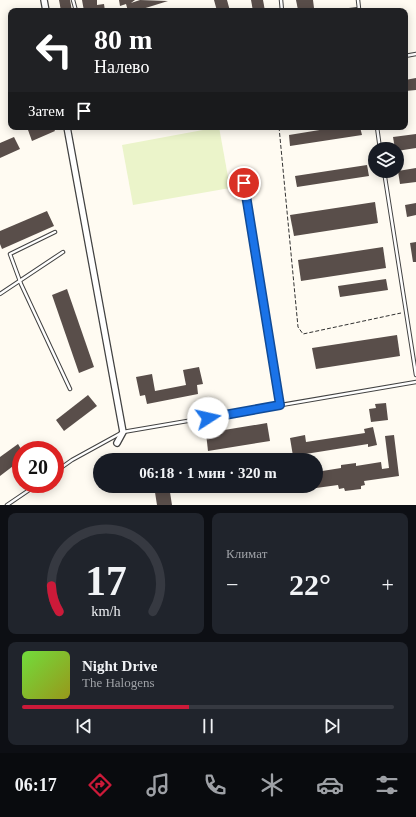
<!DOCTYPE html>
<html lang="ru">
<head>
<meta charset="utf-8">
<style>
	:root { --surface:#171b24; --page:#20242c; --text:#f1f3f6; --muted:#9ea1a6; --line:#363941; --accent:#cc1a39 }
	body { margin:0; font-family:"Times New Roman",serif; background:var(--page); color:var(--text); height:100vh; display:flex; flex-direction:column; font-size:15px; white-space:nowrap }
	* { box-sizing:border-box; margin:0 }
	p { font-size:13px; color:var(--muted) }
	.icon { flex:none; width:22px; height:22px; fill:none; stroke:currentColor; stroke-width:2; stroke-linecap:round; stroke-linejoin:round }
	.map { position:relative; height:505px; overflow:hidden }
	.panel { display:flex; flex-direction:column; gap:8px; padding:8px; background:#0d0f14; flex:1 }
	.panel>* { flex:none }
	.hud { position:absolute; left:8px; top:8px; width:400px; height:122px; border-radius:8px; box-shadow:0 2px 10px #0003; background:#202124; color:#fff; overflow:hidden }
	.fabs { position:absolute; left:368px; top:142px; display:grid; gap:8px }
	.fabs a { display:grid; place-items:center; width:36px; height:36px; border-radius:50%; background:var(--surface); box-shadow:0 2px 10px #0003; font-size:20px }
	.speed { position:absolute; left:12px; top:441px; display:flex; gap:8px; font-size:20px; font-weight:700; text-align:center }
	.speed>* { display:grid; place-content:center; width:52px; height:52px; border-radius:50%; background:var(--surface); box-shadow:0 2px 10px #0003; line-height:1 }
	.speed .limit { border:6px solid #d22; background:#fff; color:#111 }
	.pin { position:absolute; display:grid; place-items:center; width:34px; height:34px; color:#fff; margin:-17px; border:2px solid #fff; border-radius:50%; box-shadow:0 1px 4px #0007 }
	.me { position:absolute; width:44px; margin:-22px; rotate:80deg; stroke-linejoin:round; filter:drop-shadow(0 0 3px #0008) }
	.turn { display:flex; align-items:center; gap:14px; height:84px; padding:0 20px; font-size:18px }
	.turn .icon { width:52px; height:52px; stroke-width:2.5 }
	.turn b { display:block; font-size:28px; line-height:34px }
	.then { display:flex; align-items:center; height:38px; padding:0 20px; background:#0003; gap:8px; font-size:15px }
	.big { font-size:30px; font-weight:800; line-height:1.1 }
	.panel .widget { flex:1; display:flex; flex-direction:column; justify-content:center; gap:6px; min-width:0; padding:0 14px; border-radius:8px; background:var(--page) }
	.panel .dial { align-items:center; gap:0 }
	.dial svg { height:104px; overflow:visible; fill:none; stroke:var(--line); stroke-width:7; stroke-linecap:round; text-anchor:middle }
	.dial text { fill:var(--text); stroke:none }
	.song { display:flex; align-items:center; gap:12px }
	.cover { width:48px; height:48px; border-radius:6px; background:linear-gradient(135deg,hsl(100 70% 55%),hsl(60 70% 35%)) }
	.played { height:4px; border-radius:2px; background:linear-gradient(90deg,var(--accent) 45%,var(--line) 45%) }
	.keys { display:flex; justify-content:space-around; direction:ltr }
	.heat { display:flex; justify-content:space-between; align-items:center; font-size:22px; direction:ltr }
	.panel .tiles { flex:1; display:grid; gap:8px; grid-template-columns:1fr 1fr }
	.widget:last-child { grid-column:span 2 }
	.trip { position:absolute; left:93px; top:453px; width:230px; height:40px; border-radius:20px; background:var(--surface); box-shadow:0 2px 10px #0003; font-weight:800; line-height:40px; text-align:center }
	.tab-bar { display:flex; height:64px; justify-content:space-around; align-items:center; background:#090b0e; color:var(--muted) }
	.tab-bar .icon { width:28px; height:28px }
	.tab-bar .current { color:var(--accent) }
	.tab-bar b { font-size:18px; color:var(--text) }
	.map>svg:first-child { display:block }
</style>
</head>
<body>
<div class="map">
<svg width="416" height="505" viewBox="0 0 416 505">
	<rect width="100%" height="100%" fill="#fffbf2"/>
	<polygon fill="#ebf4ca" points="219,127 230,188 133,205 122,145"/>
	<g fill="#594e4a">
		<polygon points="59,0 70,0 72,11 61,11"/>
		<polygon points="82,0 97,0 97,5 104,4 105,11 84,11"/>
		<polygon points="119,0 135,0 131,3 140,0 168,1 136,11 128,11 126,4 120,6"/>
		<polygon points="214,0 227,0 230,11 217,11"/>
		<polygon points="251,0 263,0 265,11 253,11"/>
		<polygon points="296,0 313,0 314,8 298,10"/>
		<polygon points="416,78 416,90 405,91 405,80"/>
		<polygon points="34,127 53,127 55,131 32,141 28,130"/>
		<polygon points="338,127 360,127 362,135 290,146 289,135"/>
		<polygon points="416,134 416,148 397,151 395,149 393,137"/>
		<polygon points="14,137 20,149 0,158 0,143"/>
		<polygon points="367,165 369,176 297,187 295,176"/>
		<polygon points="416,168 416,182 400,184 398,171"/>
		<polygon points="375,202 378,223 294,236 290,215"/>
		<polygon points="416,203 416,215 407,217 405,205"/>
		<polygon points="47,211 54,226 2,249 0,244 0,231"/>
		<polygon points="416,242 416,262 413,262 410,243"/>
		<polygon points="383,247 386,268 301,281 298,260"/>
		<polygon points="386,279 388,290 340,297 338,286"/>
		<polygon points="67,289 94,367 79,373 52,295"/>
		<polygon points="397,335 400,356 316,369 312,348"/>
		<polygon points="199,367 203,384 197,385 198,394 147,404 145,395 140,396 136,377 152,374 155,391 186,385 183,370"/>
		<polygon points="88,395 97,406 64,431 56,420"/>
		<polygon points="386,403 388,420 371,422 369,409 376,408 375,404"/>
		<polygon points="267,423 270,441 208,451 206,433"/>
		<polygon points="373,427 377,445 368,447 368,444 293,456 290,438 305,435 306,442 365,433 364,429"/>
		<polygon points="394,435 399,476 364,481 365,485 361,486 361,489 345,491 344,488 339,489 338,485 316,488 316,472 341,468 341,465 356,463 356,466 381,462 382,469 389,468 385,436"/>
		<polygon points="18,444 21,449 21,460 0,476 0,457"/>
		<polygon points="154,486 169,486 172,505 157,505"/>
	</g>
	<g fill="none" stroke-linecap="round" stroke-linejoin="round">
		<defs>
			<g id="lane">
				<polyline points="73,0 76,11"/>
				<polyline points="281,0 282,11"/>
				<polyline points="358,0 359,9"/>
				<polyline points="343,11 359,9"/>
				<polyline points="405,56 416,54"/>
				<polyline points="377,127 380,149"/>
				<polyline points="384,171 416,375"/>
				<polyline points="244,183 280,405"/>
				<polyline points="55,232 10,254 21,284 70,389"/>
				<polyline points="0,294 63,252"/>
				<polyline points="55,472 72,460 123,432 416,382"/>
				<polyline points="7,505 38,484"/>
			</g>
			<g id="street">
				<polyline points="44,0 46,11"/>
				<polyline points="67,127 123,432 117,443"/>
			</g>
		</defs>
		<use href="#lane" stroke="#424242" stroke-width="4.5"/>
		<use href="#street" stroke="#424242" stroke-width="8"/>
		<polyline stroke="#313131" stroke-width="1" stroke-dasharray="4 2" stroke-linecap="butt" points="279,127 298,327 303,334 401,313"/>
		<use href="#lane" stroke="#fff" stroke-width="2.5"/>
		<use href="#street" stroke="#fff" stroke-width="5.5"/>
	</g>
	<g fill="none" stroke-linecap="round" stroke-linejoin="round">
		<defs>
			<polyline id="route" points="208,418 280,405 244,183"/>
		</defs>
		<use href="#route" stroke="#114b97" stroke-width="10"/>
		<use href="#route" stroke="#1a73e8" stroke-width="7"/>
	</g>
</svg>
<div class="fabs">
<a><svg class="icon" aria-label="layers" viewBox="0 0 24 24"><path d="M12 4l9 5-9 5-9-5zM3 14l9 5 9-5"/></svg></a>
</div>
<div class="speed"><div class="limit">20</div></div>
<div class="pin" style="left:244px;top:183px;background:#d93025"><svg class="icon" aria-label="arrive" viewBox="0 0 24 24"><path d="M6 21V4h12l-3 4 3 4H6"/></svg></div>
<svg class="me" style="left:208px;top:418px" viewBox="-20 -20 40 40"><circle r="19" fill="#fff"/><path d="M0-13L10 11 0 6-10 11z" fill="#1a73e8"/></svg>
<div class="trip">06:18 · 1 мин · 320 m</div>
<div class="hud">
<div class="turn"><svg class="icon" aria-label="left" viewBox="0 0 24 24"><path d="M17 20v-9H6M10 6l-5 5 5 5"/></svg><div><b>80 m</b>Налево</div></div>
<div class="then">Затем<svg class="icon" aria-label="arrive" viewBox="0 0 24 24"><path d="M6 21V4h12l-3 4 3 4H6"/></svg></div>
</div>
</div>
<section class="panel">
<div class="tiles">
<div class="widget dial"><svg viewBox="0 0 100 80">
<path d="M14 69A42 42 0 1 1 86 69"/>
<path d="M14 69A42 42 0 0 1 8 49" stroke="#cc1a39"/>
<text x="50" y="56" font-size="32" font-weight="700">17</text>
<text x="50" y="72" font-size="11">km/h</text>
</svg></div>
<div class="widget"><p>Климат</p>
<div class="heat"><a>−</a><b class="big">22°</b><a>+</a></div>
</div>
<div class="widget">
<div class="song"><i class="cover"></i><div><b>Night Drive</b><p>The Halogens</p></div></div>
<div class="played"></div>
<div class="keys"><svg class="icon" aria-label="previous" viewBox="0 0 24 24"><path d="M18 5L8 12l10 7zM5 5v14"/></svg><svg class="icon" aria-label="pause" viewBox="0 0 24 24"><path d="M8 5v14M16 5v14"/></svg><svg class="icon" aria-label="next" viewBox="0 0 24 24"><path d="M6 5l10 7-10 7zM19 5v14"/></svg></div>
</div>
</div>
</section>
<nav class="tab-bar">
<b>06:17</b>
<svg class="icon current" aria-label="directions" viewBox="0 0 24 24"><path d="M12 3l9 9-9 9-9-9zM9 14v-3h6M13 9l2 2-2 2"/></svg>
<svg class="icon" aria-label="music" viewBox="0 0 24 24"><path d="M9 18V5l10-2v13"/><circle cx="6" cy="18" r="3"/><circle cx="16" cy="16" r="3"/></svg>
<svg class="icon" aria-label="phone" viewBox="0 0 24 24"><path d="M5 4h4l2 5-3 2q2 4 5 5l2-3 5 2v4C11 20 4 13 5 4z"/></svg>
<svg class="icon" aria-label="climate" viewBox="0 0 24 24"><path d="M12 3v18M4 7l16 10M4 17L20 7"/></svg>
<svg class="icon" aria-label="car" viewBox="0 0 24 24"><path d="M5 17H2v-5l4-1 3-4h7l3 4 3 1v5h-3M9 17h6M6 11h13"/><circle cx="7" cy="17" r="2"/><circle cx="17" cy="17" r="2"/></svg>
<svg class="icon" aria-label="filters" viewBox="0 0 24 24"><path d="M4 7h16M4 17h16"/><circle cx="9" cy="7" r="2"/><circle cx="15" cy="17" r="2"/></svg>
</nav>
</body>
</html>
